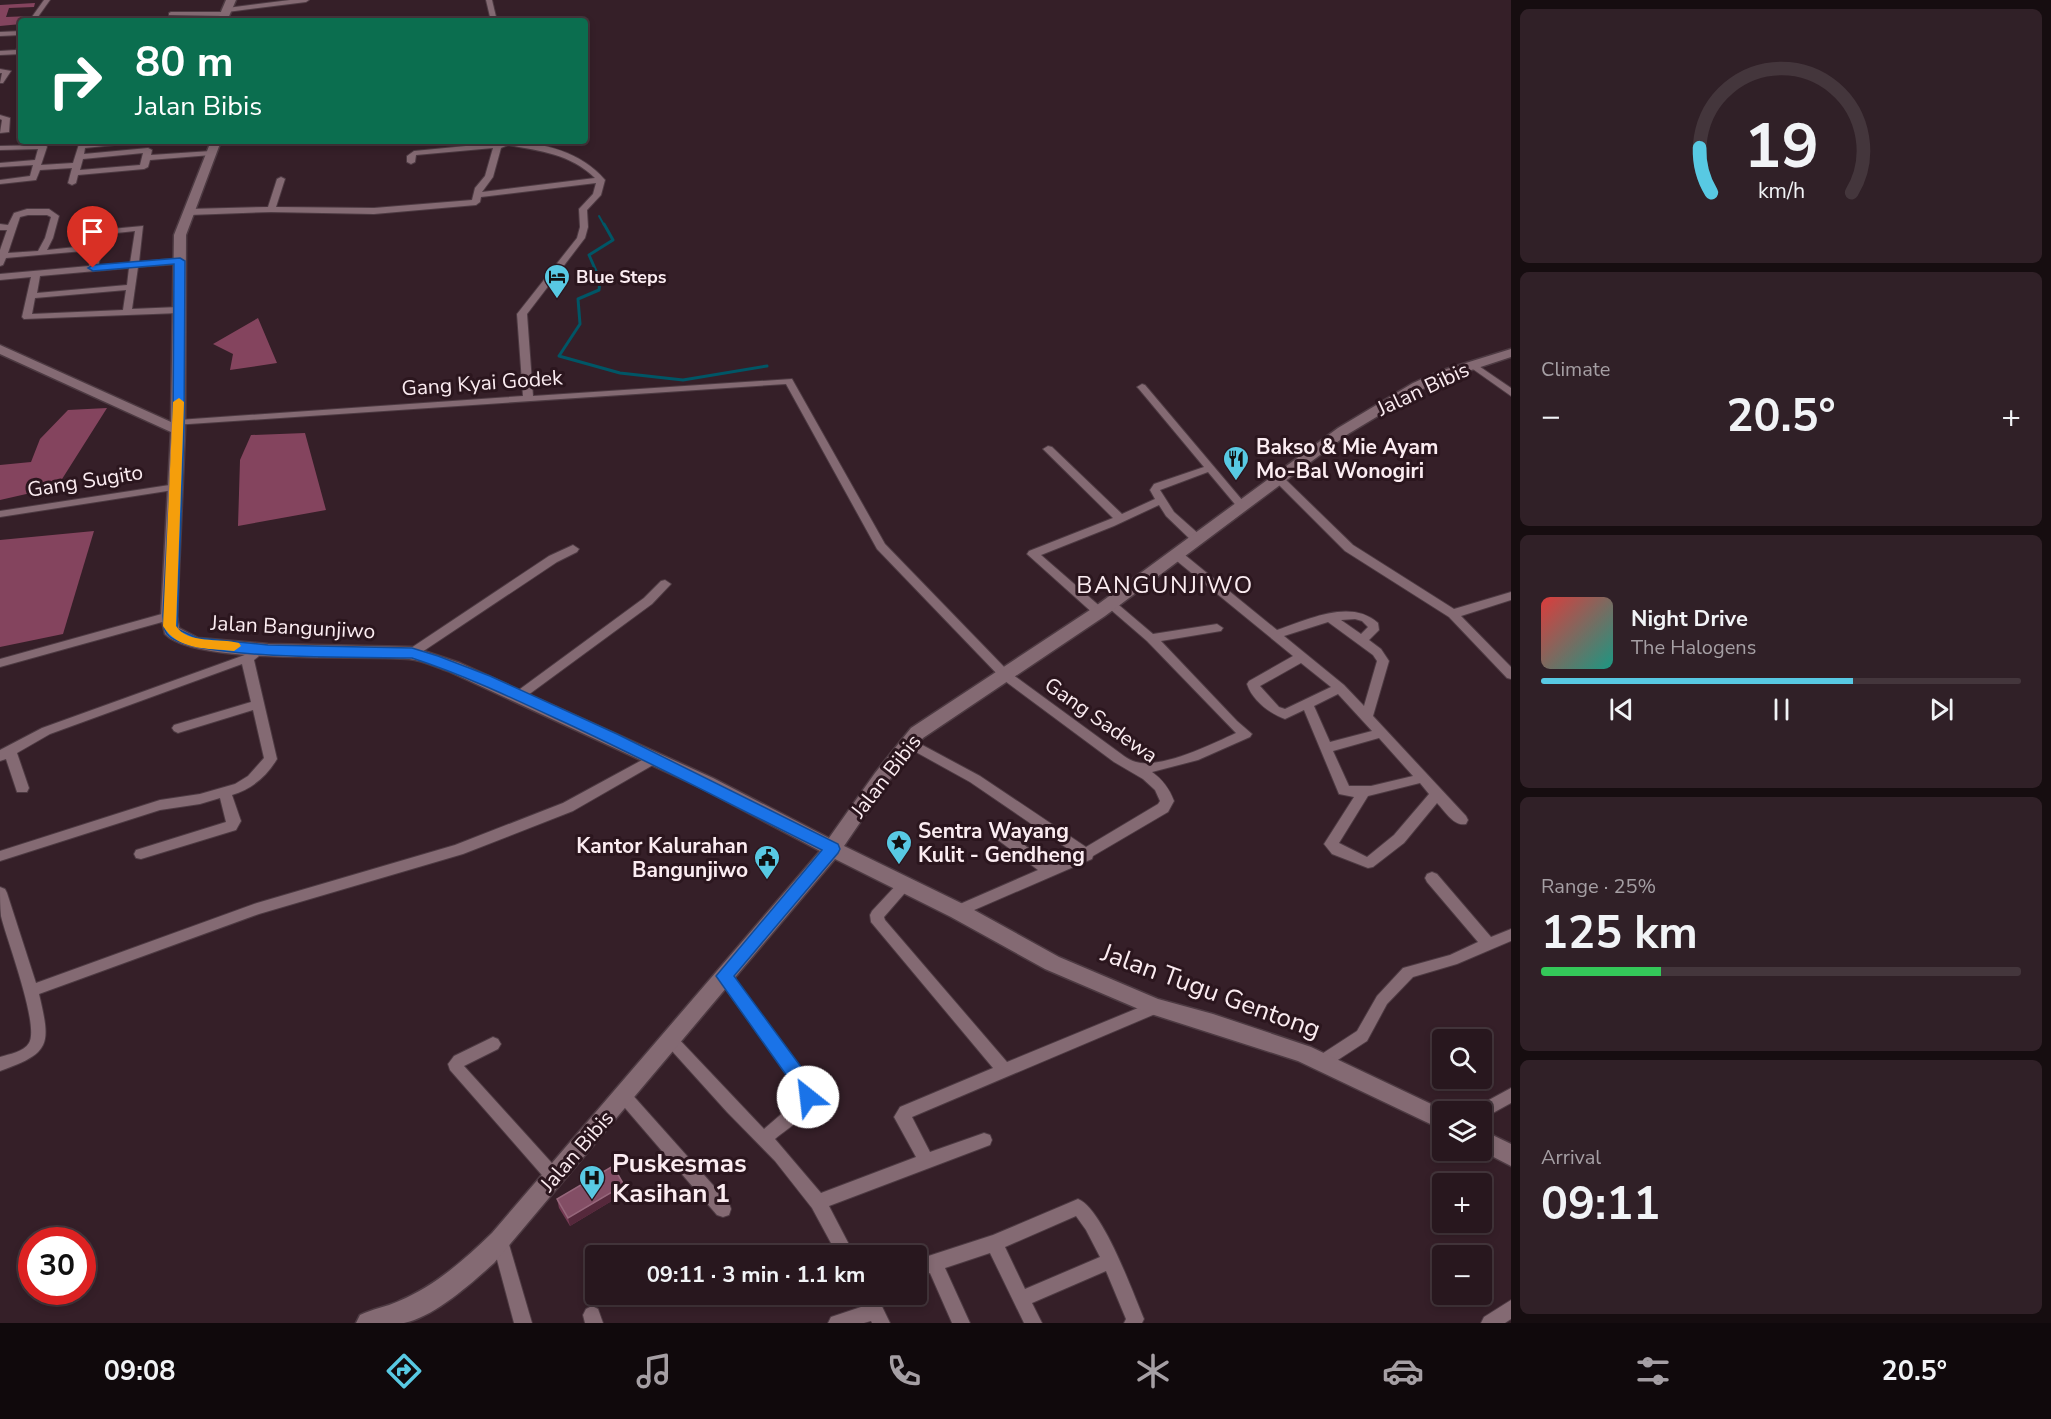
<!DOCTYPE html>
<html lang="en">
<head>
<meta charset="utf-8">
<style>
	:root { --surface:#28171e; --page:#302027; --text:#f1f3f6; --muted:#a59fa4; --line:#44363c; --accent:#58c9e3 }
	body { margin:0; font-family:"Nunito Sans",sans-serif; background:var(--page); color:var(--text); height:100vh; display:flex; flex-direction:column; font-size:22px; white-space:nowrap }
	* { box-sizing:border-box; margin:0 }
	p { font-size:20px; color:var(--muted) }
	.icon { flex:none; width:33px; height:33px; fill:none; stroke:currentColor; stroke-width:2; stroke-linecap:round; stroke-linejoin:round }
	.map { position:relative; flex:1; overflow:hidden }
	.drawer { display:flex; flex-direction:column; gap:9px; padding:9px; background:#160d10; width:540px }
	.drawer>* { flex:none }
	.banner { position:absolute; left:18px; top:18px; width:570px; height:126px; border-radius:6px; box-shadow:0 3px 9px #0003,0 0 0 2px var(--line); background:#0b6e4f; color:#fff; overflow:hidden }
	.controls { position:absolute; left:1432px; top:1029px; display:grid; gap:12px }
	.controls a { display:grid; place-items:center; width:60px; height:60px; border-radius:6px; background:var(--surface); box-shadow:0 3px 9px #0003,0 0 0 2px var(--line); font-size:30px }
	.speed { position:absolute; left:18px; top:1227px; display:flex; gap:12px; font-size:30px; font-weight:700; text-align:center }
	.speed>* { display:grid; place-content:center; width:78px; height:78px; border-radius:50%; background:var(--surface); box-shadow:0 3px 9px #0003,0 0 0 2px var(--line); line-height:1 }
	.speed .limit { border:9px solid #d22; background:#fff; color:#111 }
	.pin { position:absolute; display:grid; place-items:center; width:51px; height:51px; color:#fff; margin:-62px -26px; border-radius:50% 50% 50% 0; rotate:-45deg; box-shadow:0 0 6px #0007 }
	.pin .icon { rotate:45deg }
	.me { position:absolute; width:66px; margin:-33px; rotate:331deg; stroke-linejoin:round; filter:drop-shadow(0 0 4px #0008) }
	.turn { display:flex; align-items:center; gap:21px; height:126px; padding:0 18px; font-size:27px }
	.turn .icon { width:78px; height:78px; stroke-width:2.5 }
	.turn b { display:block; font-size:42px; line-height:51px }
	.big { font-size:45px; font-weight:700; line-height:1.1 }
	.drawer .tile { flex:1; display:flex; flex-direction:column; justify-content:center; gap:9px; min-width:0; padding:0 21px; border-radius:9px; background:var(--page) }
	.drawer .dial { align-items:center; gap:0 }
	.dial svg { height:156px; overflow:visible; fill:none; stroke:var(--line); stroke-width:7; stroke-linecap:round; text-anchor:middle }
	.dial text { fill:var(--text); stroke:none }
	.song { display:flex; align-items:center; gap:18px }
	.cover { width:72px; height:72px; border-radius:9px; background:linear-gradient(135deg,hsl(0 70% 55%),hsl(170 70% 35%)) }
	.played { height:6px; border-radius:3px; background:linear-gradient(90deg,var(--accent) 65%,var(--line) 65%) }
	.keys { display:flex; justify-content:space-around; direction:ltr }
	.heat { display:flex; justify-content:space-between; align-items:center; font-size:33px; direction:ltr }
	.charge { height:9px; border-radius:4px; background:linear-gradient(90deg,#34c759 25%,var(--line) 0) }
	.trip { position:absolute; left:585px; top:1245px; width:342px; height:60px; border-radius:6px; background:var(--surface); box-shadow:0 3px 9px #0003,0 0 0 2px var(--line); font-weight:700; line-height:60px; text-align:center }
	.tabs { display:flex; height:96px; justify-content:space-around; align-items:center; background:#10090c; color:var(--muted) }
	.tabs .icon { width:42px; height:42px }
	.tabs .current { color:var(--accent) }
	.tabs b { font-size:27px; color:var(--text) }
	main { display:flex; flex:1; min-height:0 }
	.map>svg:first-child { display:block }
</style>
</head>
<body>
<main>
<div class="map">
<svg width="1511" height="1323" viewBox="0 0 1511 1323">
	<rect width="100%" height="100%" fill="#351f28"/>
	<g fill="#84445e">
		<polygon points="35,3 34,7 9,8 6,17 31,16 28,21 21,21 21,24 0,26 0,5"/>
		<polygon points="258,318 277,363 230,370 233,354 213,344"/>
		<polygon points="107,408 57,487 0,500 0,465 31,462 40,439 68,410"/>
		<polygon points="305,433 326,510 238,526 240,460 251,435"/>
		<polygon points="94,531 63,634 0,647 0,540"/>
	</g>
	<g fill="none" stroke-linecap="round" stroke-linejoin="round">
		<polyline stroke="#005666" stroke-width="2" points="599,216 604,225"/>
		<polyline stroke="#005666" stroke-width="3" points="604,224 613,240 589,255 600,280 599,290 578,299 580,324 559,356 620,373 683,380 767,366"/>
		<defs>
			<g id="street">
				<polygon points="44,0 50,0 35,21 29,21"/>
				<polygon points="290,0 309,0 306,2 227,12 224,10 227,8"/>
				<polygon points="486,0 492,0 497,21 491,21"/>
				<polygon points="171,12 225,12 228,14 225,16 169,15 169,13"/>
				<polygon points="21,31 21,35 0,36 0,32"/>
				<polygon points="18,46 21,46 21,54 0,55 0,51 16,50"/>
				<polygon points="0,69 11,71 3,83 0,83 2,73 0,73"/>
				<polygon points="0,115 10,118 9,132 0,133 2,120 0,119"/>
				<path d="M109 141H138L134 143 85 148 84 154 148 148 152 150 151 155 211 151 215 153 211 155 150 160 148 167 144 169 78 175 76 183 72 185 68 183 72 168 40 170 36 180 0 184V180L30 176 33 165 0 167V163L35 160 38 149 0 150V146L46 145 47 147 41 165 73 163 79 144ZM143 153 140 165 80 170 83 159Z"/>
				<path d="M494 141C534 141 578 148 605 180L601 195 587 210 588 227 585 238 527 314 533 396 792 379 885 544 1009 672 1124 756C1127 758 1132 761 1136 762 1162 769 1212 744 1236 733L1147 641 1103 603 1109 599 1113 600 1153 634 1217 624 1223 628 1221 631 1161 641 1237 721 1252 734 1250 737 1198 760 1152 772C1163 780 1169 788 1174 801L1168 812 1093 856 1092 859 958 917 953 915 951 911 953 907 1038 870 994 837 992 833 994 829 999 828 1004 829 1050 865 1074 853 970 782 905 746 903 743 905 740H913L980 776 1086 847 1158 804 1160 801 1155 790 1143 779 1114 762 1001 678 877 549 786 384 174 425 173 423 178 420 523 396 517 314 577 238 580 227 579 209 593 194 596 183 481 197 480 202 476 205 374 214 271 212 189 215 185 212 189 209 268 207 277 179 281 177 285 179 276 207 374 208 472 200 475 188 485 176 493 148 416 155 415 162 411 164 407 162V156L414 151 497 143ZM508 145C541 151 570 154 595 178L482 192 493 177 501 148Z"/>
				<path d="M27 209H49L59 216 53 238 47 250 95 245 100 230 143 226 139 262 180 258 184 261 180 264 138 267 132 309 179 307 184 310 179 313 24 319 22 317 31 277 0 280V274L89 266 94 250 6 258 3 265 0 266V250L7 230H0V224L8 225 14 213ZM28 215H47L51 217 45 238 38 251 8 253 20 217ZM135 231 130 263 98 266 107 234ZM129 268 127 285 37 293 40 276ZM126 290 123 310 32 314 35 298Z"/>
				<polygon points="1473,362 1511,388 1511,396 1470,367 1468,365"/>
				<polygon points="1142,384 1145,385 1248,507 1247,509 1239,509 1208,472 1160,490 1174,512 1201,536 1203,539 1201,542 1193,542 1166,516 1159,505 1114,526 1041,555 1103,609 1105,612 1099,616 1095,615 1027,554 1029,551 1113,518 1043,449 1048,446 1052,447 1122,514 1155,499 1150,490 1154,484 1204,467 1139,389 1137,387"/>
				<polygon points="1279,476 1283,477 1353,545 1454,609 1511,592 1511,600 1461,616 1511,667 1511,679 1507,678 1449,617 1345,551 1275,481 1274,479 1275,477"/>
				<polygon points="176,484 181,487 180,489 0,517 0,511"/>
				<polygon points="573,545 579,549 577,552 557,562 416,656 408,656 406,653 408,650 549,556"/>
				<path d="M1176 550 1180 551 1277 630C1307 620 1351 598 1378 623L1379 630 1369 640 1381 649 1389 661 1373 716 1466 816 1468 820 1466 824C1454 827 1445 811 1437 803L1404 843 1373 867 1368 868 1332 854 1324 844 1354 797 1339 794 1304 710 1285 719C1269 713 1252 700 1247 684L1249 681 1293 656 1172 557 1170 554ZM1355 619 1362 621 1368 627 1361 634 1341 620ZM1328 622 1373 655 1377 661 1364 706 1344 685 1284 636ZM1301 663 1331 687 1285 709 1279 707 1260 686ZM1338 694 1372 731 1330 742 1314 706ZM1379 738 1413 776 1371 786H1349L1333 751ZM1420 783 1429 794 1394 835 1367 857 1339 843 1368 796Z"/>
				<polygon points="665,580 671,584 652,604 524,698 516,698 514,695 516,692 644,598 661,581"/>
				<polygon points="169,612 175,616 173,619 0,667 0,659"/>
				<path d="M253 652 259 656 254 660 277 759C267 776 252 789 232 795L241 821 236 830 141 859 136 858 134 854 136 850 226 822 220 798 200 804 160 810 0 861V851L160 800 200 794 235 784 248 776 264 758 253 710 178 733 174 731 172 728 174 725 251 702 242 664 50 734 17 753 29 788 27 792H17L6 759 0 761V750L42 728Z"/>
				<path d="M655 753 660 755 661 758 660 761 573 811 463 854 259 914 39 994C51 1045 51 1053 0 1071V1057C9 1054 24 1052 29 1043 40 1026 6 938 1 916 0 907 0 896 0 887L5 889 7 893 36 983 257 903 455 845 563 803Z"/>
				<polygon points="1432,872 1437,874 1491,937 1511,929 1511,941 1457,964 1413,977 1387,1004 1367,1041 1327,1067 1322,1069 1317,1067 1314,1062 1317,1057 1357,1031 1377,996 1403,968 1450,955 1478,942 1427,882 1425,878 1427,874"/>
				<path d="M904 880 909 882 911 886 884 917 885 920 1007 1062 1155 1001 1160 1002 1162 1007 1160 1012 912 1117 930 1152 984 1133 990 1135 992 1140 990 1145 829 1206 855 1256H838L812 1208 775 1161 727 1112 663 1041 666 1036 671 1034 676 1036 764 1129 800 1098V1092L719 980 717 976 719 972 724 970 729 972 815 1090C818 1111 789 1127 775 1139L821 1193 916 1157 894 1117 900 1107 993 1068 871 922 870 915 872 911 899 882Z"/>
				<polygon points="493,1037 498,1039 501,1044 498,1049 464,1066 560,1172 562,1177 560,1182 554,1185 548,1182 450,1070 448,1064 454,1056"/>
				<polygon points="1511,1088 1511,1103 1482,1119 1482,1112 1474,1112 1476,1107"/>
				<polygon points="624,1089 629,1091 729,1203 731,1209 729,1215 723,1217 717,1215 619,1101 616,1096 619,1091"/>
				<path d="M1078 1199C1103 1209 1133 1293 1144 1319L1142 1323H1124L1126 1319 1106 1271 1032 1303 1042 1323H1024L990 1253 945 1268 970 1323H952L930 1273 916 1277V1260L993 1235ZM1076 1216 1086 1230 1100 1257 1025 1289 1005 1247Z"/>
				<polygon points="500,1233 506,1235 508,1241 532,1323 514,1323 492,1241 494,1235"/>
				<polygon points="859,1294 876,1294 890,1323 872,1323 871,1321 864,1323 828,1323 831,1317 864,1306"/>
				<polygon points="1511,1300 1511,1319 1505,1323 1481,1323 1484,1317"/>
				<polygon points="592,1306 598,1309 603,1323 585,1323 583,1315 586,1309"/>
			</g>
			<g id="secondary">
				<polygon points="226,0 236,0 227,21 217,21"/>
				<path d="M211 141H221L186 235 185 430 177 616 179 628 198 638 268 644 412 647 460 663 713 778 829 838 875 773 911 728 1093 608 1338 428 1413 383 1440 371 1511 349V357L1450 377 1423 389 1348 434 1105 616 923 738 887 783 844 846 965 905 1059 957 1158 999 1213 1014 1311 1047 1448 1112H1443V1130L1298 1061 1148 1013 1045 969 951 917 835 859 494 1263C472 1283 434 1317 404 1323 389 1323 371 1323 356 1323L360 1315C372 1309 386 1307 399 1301 435 1286 464 1260 492 1233L820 851 701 788 448 671C436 667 422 660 409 659 360 654 197 666 165 634L161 616 171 432 0 354V345L171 422 174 235Z"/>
				<polygon points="1482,1130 1511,1144 1511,1166 1480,1150"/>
			</g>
		</defs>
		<use href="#street" stroke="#4d3a42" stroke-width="2"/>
		<use href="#secondary" stroke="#4d3a42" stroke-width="3"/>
		<use href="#street" fill="#846a73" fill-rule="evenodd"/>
		<use href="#secondary" fill="#846a73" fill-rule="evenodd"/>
	</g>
	<polygon fill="#753b54" points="625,1193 570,1226 559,1208 557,1199"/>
	<polygon fill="#55283b" points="624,1185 625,1193 570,1226 568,1218"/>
	<polygon fill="#834e65" stroke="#96677b" stroke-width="1.5" points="613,1166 624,1185 568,1218 557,1199"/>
	<path fill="#1a73e8" stroke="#114b97" stroke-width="1.5" d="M180 258 185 261 184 430 177 629 197 638 268 645 412 648 438 656 490 676 617 734 838 844 840 849 838 853 734 976 807 1075 817 1097 814 1103 808 1105 802 1103 794 1086 716 976 822 850C733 806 645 759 555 718 508 696 461 674 412 658 367 657 199 660 170 637 163 632 164 624 163 616L173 430 174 264 93 271 88 268 93 265Z"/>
	<path fill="#f59e0b" d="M179 398 184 402 176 626C187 644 220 638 239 643L241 646 234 651C208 648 178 651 163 626L173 402Z"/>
	<defs>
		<symbol id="hotel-pin" viewBox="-11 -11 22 30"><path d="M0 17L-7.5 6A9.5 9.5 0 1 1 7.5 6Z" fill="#58c9e3" stroke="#2b161e"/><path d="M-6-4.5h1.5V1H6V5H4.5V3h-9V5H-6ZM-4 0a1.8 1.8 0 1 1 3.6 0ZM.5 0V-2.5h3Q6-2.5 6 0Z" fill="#111"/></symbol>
		<symbol id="restaurant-pin" viewBox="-11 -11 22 30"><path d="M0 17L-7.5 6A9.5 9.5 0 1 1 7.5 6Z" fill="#58c9e3" stroke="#2b161e"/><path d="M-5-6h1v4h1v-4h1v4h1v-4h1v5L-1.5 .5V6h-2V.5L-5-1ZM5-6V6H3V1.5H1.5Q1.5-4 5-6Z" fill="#111"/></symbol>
		<symbol id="sight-pin" viewBox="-11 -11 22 30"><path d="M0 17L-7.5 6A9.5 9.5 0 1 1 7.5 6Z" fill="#58c9e3" stroke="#2b161e"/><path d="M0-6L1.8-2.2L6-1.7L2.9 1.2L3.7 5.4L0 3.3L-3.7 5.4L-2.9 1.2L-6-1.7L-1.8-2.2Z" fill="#111"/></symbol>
		<symbol id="civic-pin" viewBox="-11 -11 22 30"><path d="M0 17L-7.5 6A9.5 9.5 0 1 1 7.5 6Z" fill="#58c9e3" stroke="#2b161e"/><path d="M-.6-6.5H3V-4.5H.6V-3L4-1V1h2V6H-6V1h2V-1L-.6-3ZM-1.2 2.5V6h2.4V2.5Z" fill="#111"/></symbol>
		<symbol id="hospital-pin" viewBox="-11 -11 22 30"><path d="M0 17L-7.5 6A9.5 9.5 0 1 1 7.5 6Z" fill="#58c9e3" stroke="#2b161e"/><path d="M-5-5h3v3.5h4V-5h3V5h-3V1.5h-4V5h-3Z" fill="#111"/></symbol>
	</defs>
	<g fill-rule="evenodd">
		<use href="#hotel-pin" x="542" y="262" width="30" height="40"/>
		<use href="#restaurant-pin" x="1221" y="444" width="30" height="40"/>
		<use href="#sight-pin" x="884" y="828" width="30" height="40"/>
		<use href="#civic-pin" x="752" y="843" width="30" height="40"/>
		<use href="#hospital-pin" x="577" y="1163" width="30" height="40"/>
	</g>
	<g text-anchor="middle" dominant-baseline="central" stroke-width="6" stroke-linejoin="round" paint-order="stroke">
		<g font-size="18" font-weight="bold" fill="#fbecf1" stroke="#2b161e" text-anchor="start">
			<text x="576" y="277">Blue Steps</text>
		</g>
		<g font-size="21" fill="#fbecf1" stroke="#2b161e">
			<text transform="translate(482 383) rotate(-4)">Gang Kyai Godek</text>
			<text transform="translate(1423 389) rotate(-25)">Jalan Bibis</text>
			<text transform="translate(85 481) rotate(-9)">Gang Sugito</text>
			<text transform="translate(293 627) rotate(3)">Jalan Bangunjiwo</text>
			<text transform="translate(1101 720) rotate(35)">Gang Sadewa</text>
			<text transform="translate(886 776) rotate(-52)">Jalan Bibis</text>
			<text transform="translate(577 1151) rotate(-49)">Jalan Bibis</text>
		</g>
		<g font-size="21" font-weight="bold" fill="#fbecf1" stroke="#2b161e" text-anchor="start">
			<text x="1256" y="447">Bakso &amp; Mie Ayam<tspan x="1256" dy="24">Mo-Bal Wonogiri</tspan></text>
			<text x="918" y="831">Sentra Wayang<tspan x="918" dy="24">Kulit - Gendheng</tspan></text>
			<text x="748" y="846" text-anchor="end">Kantor Kalurahan<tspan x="748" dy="24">Bangunjiwo</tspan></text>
		</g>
		<g font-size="24" letter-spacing="1.5" fill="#fbecf1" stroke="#2b161e">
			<text x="1165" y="585">BANGUNJIWO</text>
		</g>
		<g font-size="26" fill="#fbecf1" stroke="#2b161e">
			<text transform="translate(1211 991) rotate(20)">Jalan Tugu Gentong</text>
		</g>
		<g font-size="26" font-weight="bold" fill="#fbecf1" stroke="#2b161e" text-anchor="start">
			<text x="612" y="1163">Puskesmas<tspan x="612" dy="30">Kasihan 1</tspan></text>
		</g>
	</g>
</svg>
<div class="controls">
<a><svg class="icon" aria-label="search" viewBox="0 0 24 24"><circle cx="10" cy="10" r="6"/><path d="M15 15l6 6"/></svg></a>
<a><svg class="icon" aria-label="layers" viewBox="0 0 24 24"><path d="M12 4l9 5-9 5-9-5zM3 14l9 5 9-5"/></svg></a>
<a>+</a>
<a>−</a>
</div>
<div class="speed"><div class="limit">30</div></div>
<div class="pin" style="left:93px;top:268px;background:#d93025"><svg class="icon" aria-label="arrive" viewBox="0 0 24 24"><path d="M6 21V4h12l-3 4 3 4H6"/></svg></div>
<svg class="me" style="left:808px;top:1097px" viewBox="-20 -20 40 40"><circle r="19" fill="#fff"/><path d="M0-13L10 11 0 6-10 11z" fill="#1a73e8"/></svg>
<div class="trip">09:11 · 3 min · 1.1 km</div>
<div class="banner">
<div class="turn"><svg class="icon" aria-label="right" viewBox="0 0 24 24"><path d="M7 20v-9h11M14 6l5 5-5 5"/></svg><div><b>80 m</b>Jalan Bibis</div></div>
</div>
</div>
<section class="drawer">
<div class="tile dial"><svg viewBox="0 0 100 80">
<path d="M14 69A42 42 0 1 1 86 69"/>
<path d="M14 69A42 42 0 0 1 8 46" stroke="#58c9e3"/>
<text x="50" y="56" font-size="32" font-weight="700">19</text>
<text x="50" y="72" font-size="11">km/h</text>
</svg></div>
<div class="tile"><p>Climate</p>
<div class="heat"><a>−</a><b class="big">20.5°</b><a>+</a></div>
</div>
<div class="tile">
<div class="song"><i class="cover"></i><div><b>Night Drive</b><p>The Halogens</p></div></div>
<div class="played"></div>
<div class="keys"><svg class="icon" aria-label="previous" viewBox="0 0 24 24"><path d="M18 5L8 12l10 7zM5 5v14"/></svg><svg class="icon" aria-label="pause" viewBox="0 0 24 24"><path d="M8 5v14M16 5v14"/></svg><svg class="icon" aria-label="next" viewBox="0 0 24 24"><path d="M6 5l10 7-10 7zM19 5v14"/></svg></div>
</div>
<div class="tile"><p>Range · 25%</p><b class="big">125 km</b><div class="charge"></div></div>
<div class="tile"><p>Arrival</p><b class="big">09:11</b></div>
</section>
</main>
<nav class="tabs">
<b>09:08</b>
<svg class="icon current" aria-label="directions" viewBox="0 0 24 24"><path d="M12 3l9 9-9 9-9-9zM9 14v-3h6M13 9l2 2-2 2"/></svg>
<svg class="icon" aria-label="music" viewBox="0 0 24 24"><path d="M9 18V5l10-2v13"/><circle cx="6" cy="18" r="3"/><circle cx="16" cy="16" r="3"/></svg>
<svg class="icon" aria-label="phone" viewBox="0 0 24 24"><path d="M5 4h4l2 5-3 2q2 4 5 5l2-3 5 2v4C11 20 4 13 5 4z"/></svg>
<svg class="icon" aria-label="climate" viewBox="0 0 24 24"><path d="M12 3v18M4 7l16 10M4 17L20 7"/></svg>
<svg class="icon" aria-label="car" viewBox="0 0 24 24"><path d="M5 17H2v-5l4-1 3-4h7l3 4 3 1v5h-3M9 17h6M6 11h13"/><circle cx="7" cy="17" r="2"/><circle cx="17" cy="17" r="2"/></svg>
<svg class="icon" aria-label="filters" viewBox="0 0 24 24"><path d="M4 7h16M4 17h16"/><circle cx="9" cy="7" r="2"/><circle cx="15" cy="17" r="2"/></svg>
<b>20.5°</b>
</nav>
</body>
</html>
